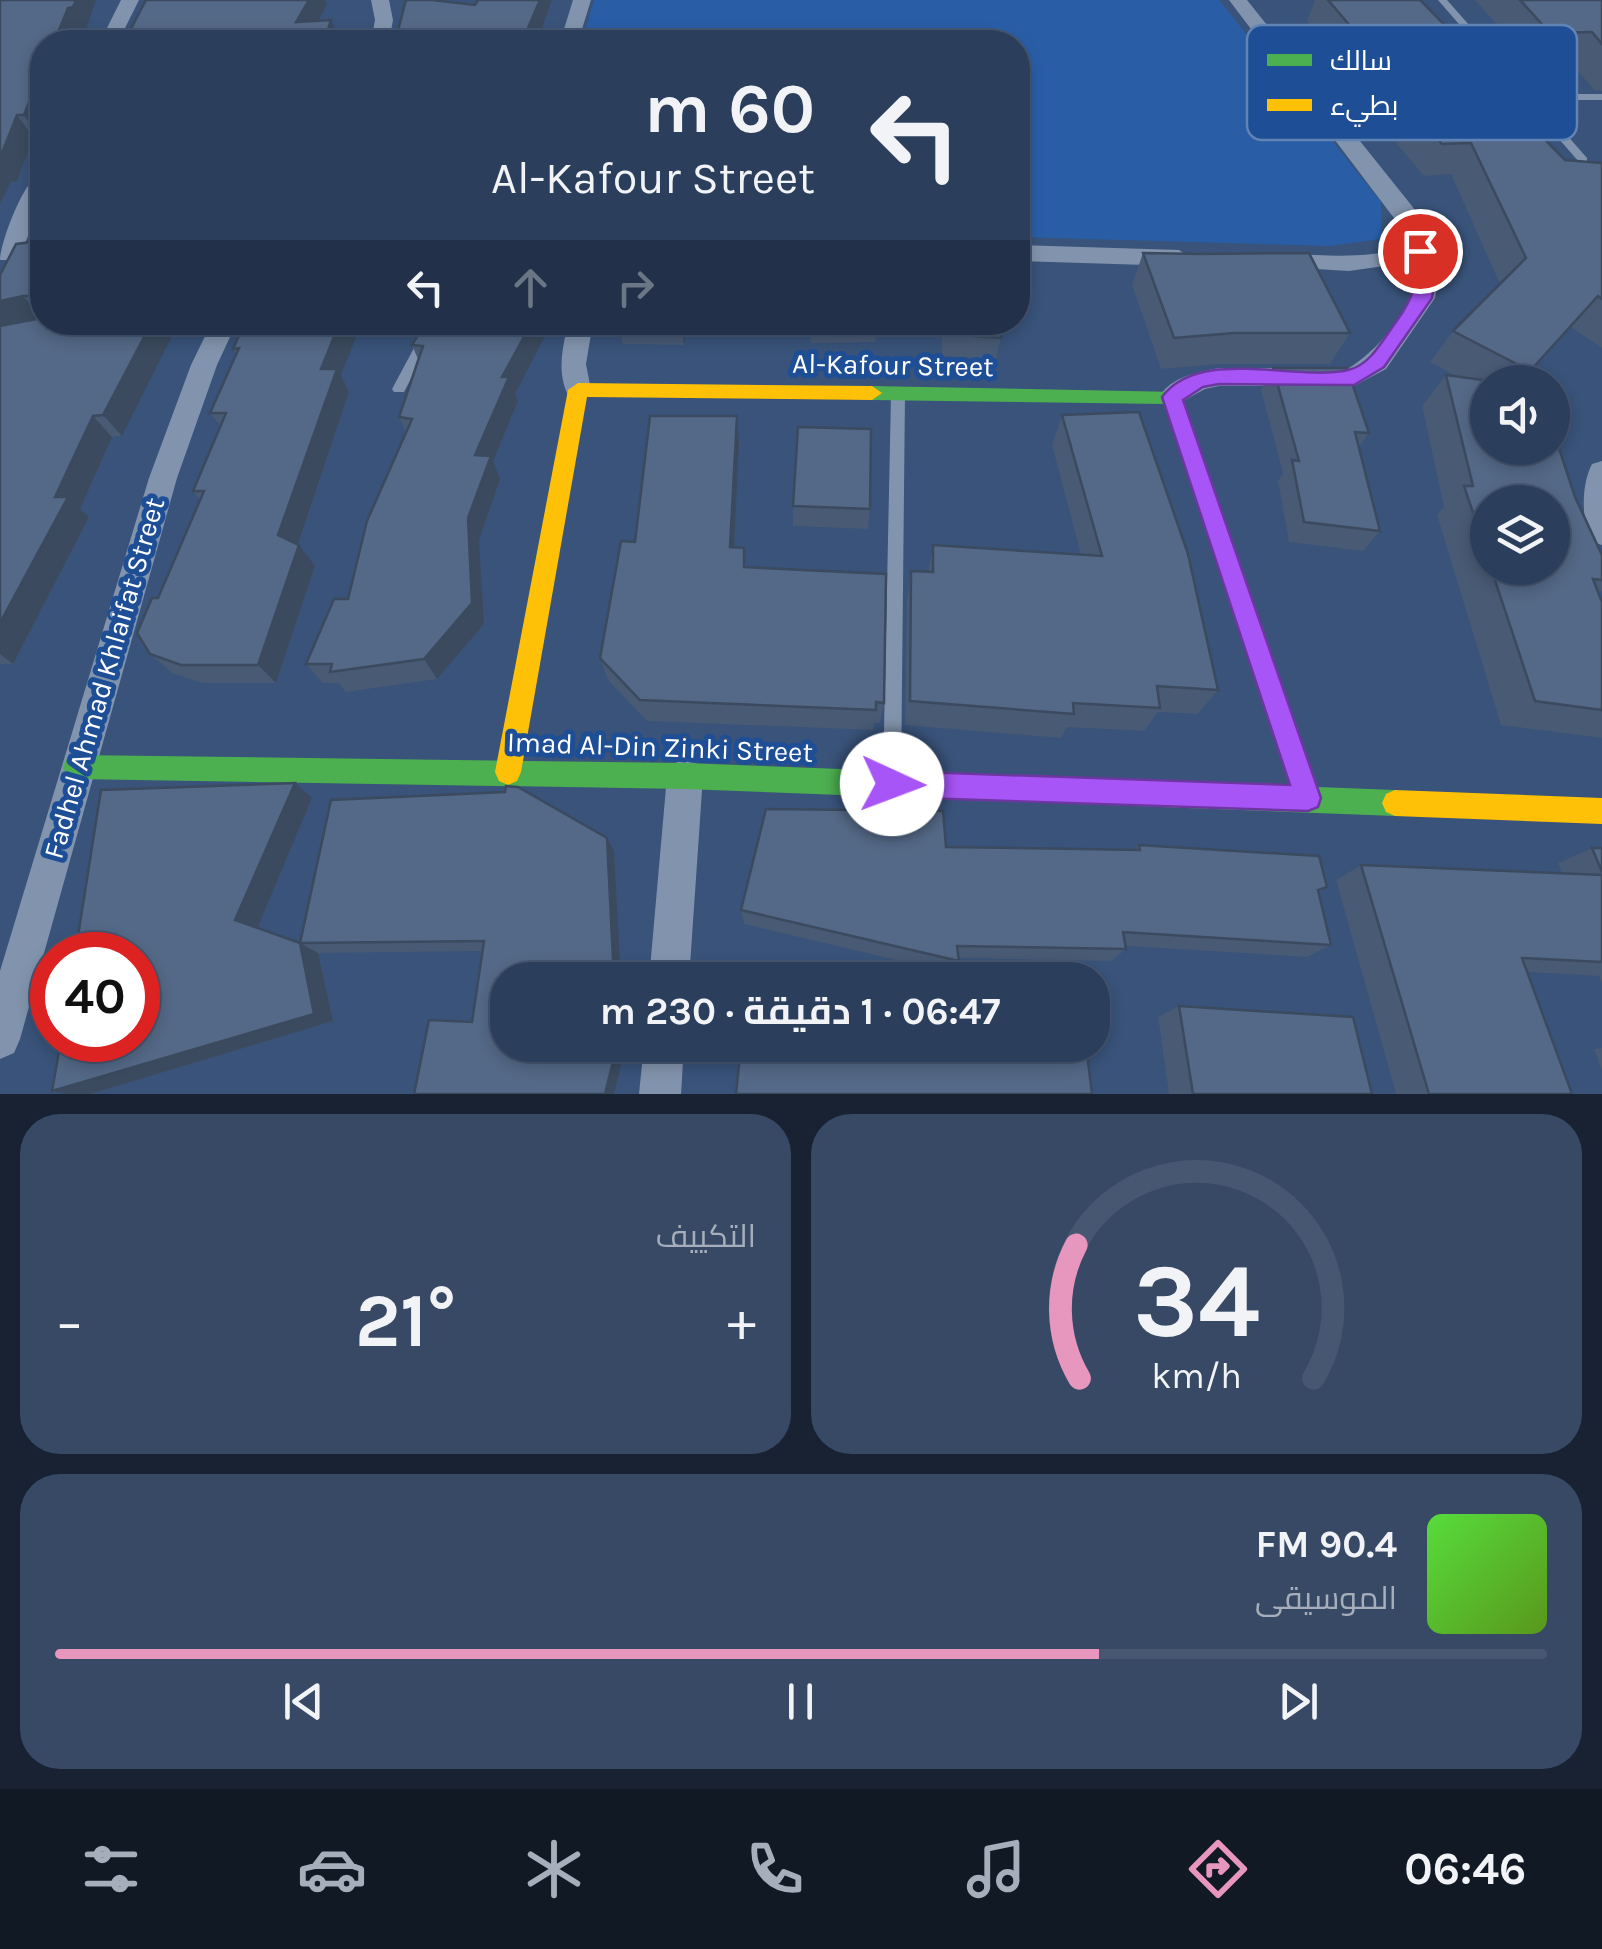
<!DOCTYPE html>
<html lang="ar">
<head>
<meta charset="utf-8">
<style>
	:root { --surface:#2b3e5c; --page:#374965; --text:#f1f3f6; --muted:#a6aebb; --line:#475772; --accent:#e797bd }
	body { margin:0; font-family:Karla,Cairo,sans-serif; background:var(--page); color:var(--text); direction:rtl; height:100vh; display:flex; flex-direction:column; font-size:38px; white-space:nowrap }
	* { box-sizing:border-box; margin:0 }
	p { font-size:32px; color:var(--muted) }
	.icon { flex:none; width:55px; height:55px; fill:none; stroke:currentColor; stroke-width:2; stroke-linecap:round; stroke-linejoin:round }
	.map { position:relative; height:1094px; overflow:hidden; direction:ltr }
	.side { display:flex; flex-direction:column; gap:20px; padding:20px; background:#182233; flex:1 }
	.side>* { flex:none }
	.top-card { position:absolute; left:30px; top:30px; width:1000px; height:305px; border-radius:40px; box-shadow:0 5px 15px #0003,0 0 0 2px var(--line); direction:rtl; background:#2b3e5c; color:var(--text); overflow:hidden }
	.tools { position:absolute; left:1470px; top:365px; display:grid; gap:20px }
	.tools a { display:grid; place-items:center; width:100px; height:100px; border-radius:50%; background:var(--surface); box-shadow:0 5px 15px #0003,0 0 0 2px var(--line); font-size:50px }
	.speed { position:absolute; left:30px; top:932px; display:flex; gap:20px; font-size:50px; font-weight:700; text-align:center }
	.speed>* { display:grid; place-content:center; width:130px; height:130px; border-radius:50%; background:var(--surface); box-shadow:0 5px 15px #0003,0 0 0 2px var(--line); line-height:1 }
	.speed .limit { border:15px solid #d22; background:#fff; color:#111 }
	.pin { position:absolute; display:grid; place-items:center; width:85px; height:85px; color:#fff; margin:-42px; border:5px solid #fff; border-radius:50%; box-shadow:0 2px 10px #0007 }
	.me { position:absolute; width:110px; margin:-55px; rotate:92deg; stroke-linejoin:round; filter:drop-shadow(0 0 8px #0008) }
	.turn { display:flex; align-items:center; gap:35px; height:210px; padding:0 50px; font-size:45px }
	.turn .icon { width:130px; height:130px; stroke-width:2.5 }
	.turn b { display:block; font-size:70px; line-height:85px }
	.lanes { display:flex; align-items:center; height:95px; padding:0 50px; background:#0003; justify-content:center; gap:50px; direction:ltr }
	.lanes .off { opacity:.35 }
	.big { font-size:75px; font-weight:700; line-height:1.1 }
	.side .widget { flex:1; display:flex; flex-direction:column; justify-content:center; gap:15px; min-width:0; padding:0 35px; border-radius:40px; background:var(--page) }
	.side .dial { align-items:center; gap:0 }
	.dial svg { height:260px; overflow:visible; fill:none; stroke:var(--line); stroke-width:7; stroke-linecap:round; text-anchor:middle }
	.dial text { fill:var(--text); stroke:none }
	.song { display:flex; align-items:center; gap:30px }
	.cover { width:120px; height:120px; border-radius:15px; background:linear-gradient(135deg,hsl(110 70% 55%),hsl(90 70% 35%)) }
	.played { height:10px; border-radius:5px; background:linear-gradient(90deg,var(--accent) 70%,var(--line) 70%) }
	.keys { display:flex; justify-content:space-around; direction:ltr }
	.heat { display:flex; justify-content:space-between; align-items:center; font-size:55px; direction:ltr }
	.side .tiles { flex:1; display:grid; gap:20px; grid-template-columns:1fr 1fr }
	.widget:last-child { grid-column:span 2 }
	.trip { position:absolute; left:490px; top:962px; width:620px; height:100px; border-radius:40px; background:var(--surface); box-shadow:0 5px 15px #0003,0 0 0 2px var(--line); font-weight:700; line-height:100px; text-align:center; direction:rtl }
	.menu { display:flex; height:160px; justify-content:space-around; align-items:center; background:#111925; color:var(--muted) }
	.menu .icon { width:70px; height:70px }
	.menu .current { color:var(--accent) }
	.menu b { font-size:45px; color:var(--text) }
	.map>svg:first-child { display:block }
</style>
</head>
<body>
<div class="map">
<svg width="1602" height="1094" viewBox="0 0 1602 1094">
	<rect width="100%" height="100%" fill="#39537a"/>
	<polygon fill="#295ea7" points="594,0 1219,0 1381,202 1382,239 1329,246 1018,237 1018,42 582,42"/>
	<g fill="none" stroke-linecap="round" stroke-linejoin="round">
		<g fill="#8294ad" fill-rule="evenodd">
			<polygon points="1438,0 1447,0 1530,94 1602,94 1602,100 1536,100 1587,158 1587,162 1579,162"/>
			<polygon points="428,322 441,322 404,392 394,392 392,389"/>
			<polygon points="898,390 905,395 901,780 898,786 892,788 886,786 883,780 891,395"/>
		</g>
		<g fill="#8294ad" fill-rule="evenodd">
			<polygon points="121,0 139,0 118,42 100,42"/>
			<polygon points="371,0 389,0 393,20 389,42 371,42 375,20"/>
			<polygon points="573,0 591,0 578,42 560,42"/>
			<path d="M1229 0H1247L1412 206 1430 234 1439 272 1435 298 1386 369 1354 386H1219L1205 389 1172 407 1163 404 1159 397C1171 377 1197 372 1219 368H1349C1379 350 1424 299 1412 262L1349 271 1267 266 1263 261 1267 256 1275 253C1319 255 1365 260 1408 247L1406 234Z"/>
			<path d="M42 172V203L20 255 16 260H0C0 242 25 177 42 172Z"/>
			<polygon points="1018,245 1179,250 1191,258 1179,266 1018,261"/>
			<polygon points="212,322 237,322 217,365 177,478 20,1039 14,1053 0,1059 0,971 149,478 191,365"/>
			<path d="M568 322H593L586 364 591 390 587 397H569C556 372 563 348 568 322Z"/>
			<path d="M1602 461V545L1592 542C1581 520 1581 485 1592 464Z"/>
			<polygon points="685,759 697,764 703,776 689,980 649,980 667,776 673,764"/>
			<polygon points="644,1045 684,1045 681,1094 639,1094"/>
		</g>
		<polygon fill="#4caf50" fill-rule="evenodd" points="872,386 1179,392 1318,787 1395,790 1404,794 1408,803 1404,812 1395,816 685,789 76,779 67,776 63,767 67,758 76,755 685,763 1291,786 1164,404 872,400 862,393"/>
		<g fill="#ffc107" fill-rule="evenodd">
			<polygon points="578,383 872,386 882,393 872,400 587,397 521,772 517,781 508,785 499,781 495,772 568,390"/>
			<polygon points="1395,790 1602,798 1602,824 1395,816 1386,812 1382,803 1386,794"/>
		</g>
	</g>
	<g fill="#485a74" fill-rule="evenodd">
		<polygon points="0,0 86,29 42,42 42,129 39,137 33,137 17,181 11,182 0,204"/>
		<polygon points="478,0 552,0 537,42 398,42 396,38 475,5"/>
		<path d="M1315 0H1420L1512 94 1507 101 1565 160 1602 163V348L1571 327 1521 382H1488L1575 497 1602 555V591L1599 593 1602 602V738L1501 725 1437 515 1444 507 1422 406 1446 375 1458 377 1430 362 1453 331 1500 284 1451 174 1424 176 1396 143 1400 136 1307 21ZM1488 502 1552 568H1488Z"/>
		<polygon points="1475,0 1602,0 1602,91 1594,90 1571,63 1531,63"/>
		<polygon points="42,233 42,322 122,436 112,437 80,509 89,517 13,664 0,664 0,275 39,241"/>
		<polygon points="1143,253 1350,333 1330,364 1219,364 1161,369 1132,285"/>
		<polygon points="245,322 341,375 349,392 298,545 315,566 276,683 202,683 172,673 150,654 200,500 193,491 221,427 210,413 236,353 233,349"/>
		<polygon points="426,322 515,394 518,401 493,461 500,479 479,540 484,624 437,679 346,692 339,683 323,683 306,664 348,599 406,432 399,417 418,359 412,345"/>
		<polygon points="618,322 687,322 684,345 623,344"/>
		<polygon points="810,322 877,322 875,342 811,343"/>
		<polygon points="942,322 1000,322 1001,338 996,359 942,356"/>
		<polygon points="1273,368 1369,433 1359,447 1380,531 1363,551 1289,542 1278,481 1283,473 1261,390"/>
		<polygon points="1062,415 1218,690 1198,714 1158,712 1144,731 1067,727 1061,738 905,725 907,599 911,571 928,572 933,545 1081,555 1052,445"/>
		<polygon points="737,416 739,442 734,547 744,548 746,567 884,703 880,723 874,723 873,730 647,721 608,680 600,658 635,542"/>
		<polygon points="793,506 870,509 868,529 793,526"/>
		<polygon points="312,798 257,928 300,943 614,851 621,980 508,980 508,1045 625,1045 614,1094 414,1094 472,1022 482,951 318,953 333,1021 90,1094 68,1094"/>
		<polygon points="1139,845 1327,887 1318,893 1331,945 1307,957 1126,946 1126,949 1111,961 958,958 959,961 951,973 744,924 741,910 946,847 1134,850"/>
		<polygon points="1592,848 1602,848 1602,983 1599,976 1527,972 1572,1094 1396,1094 1336,880 1361,865 1562,874 1558,863"/>
		<polygon points="1179,1006 1372,1094 1169,1094 1158,1017"/>
		<polygon points="1602,1048 1602,1071 1594,1049"/>
	</g>
	<g fill="#3b4a5e">
		<polygon points="76,0 96,0 86,29 81,29 76,42 54,42 68,8"/>
		<polygon points="309,0 325,0 327,5 306,42 296,22"/>
		<polygon points="540,0 552,0 537,42 522,42"/>
		<polygon points="331,20 340,42 324,42"/>
		<polygon points="42,69 42,129 39,137 24,115"/>
		<polygon points="17,115 33,137 17,181 11,182 0,204 0,158"/>
		<polygon points="23,296 42,318 0,327 0,301"/>
		<polygon points="152,322 179,322 122,436 103,415"/>
		<polygon points="340,322 362,322 341,375 349,392 294,556 278,535 321,369"/>
		<polygon points="532,322 552,322 515,394 518,401 493,461 500,479 479,540 484,624 437,679 424,659 468,518 475,455 502,377"/>
		<polygon points="681,322 687,322 684,345"/>
		<polygon points="93,416 112,437 80,509 89,517 13,664 0,654 0,623 55,497"/>
		<polygon points="737,416 739,442 733,571 730,547"/>
		<polygon points="299,545 315,566 276,683 258,665"/>
		<polygon points="295,783 312,798 256,931 235,920"/>
		<polygon points="607,838 614,851 621,980 614,980"/>
		<polygon points="300,943 318,953 333,1021 90,1094 68,1094 52,1091"/>
		<polygon points="617,1045 625,1045 625,1049 614,1094 605,1094"/>
	</g>
	<g fill="#546987" stroke="#3b4a5e" stroke-width="2.5">
		<polygon points="0,0 76,0 73,7 68,8 54,42 42,42 42,69 24,115 17,115 0,158"/>
		<polygon points="146,0 309,0 296,22 331,20 324,42 124,42"/>
		<polygon points="406,0 432,0 475,5 478,0 540,0 522,42 415,42 418,37 396,38"/>
		<polygon points="1328,0 1420,0 1512,94 1500,94 1565,160 1602,163 1602,299 1598,296 1530,371 1453,331 1526,258 1471,143 1442,144 1414,112 1423,111"/>
		<polygon points="1520,0 1602,0 1602,44 1592,32 1550,33"/>
		<polygon points="42,233 42,296 23,296 0,301 0,275 16,244 39,241"/>
		<polygon points="1143,253 1201,254 1309,253 1350,333 1234,333 1174,338"/>
		<polygon points="42,318 42,322 152,322 103,415 93,416 55,497 68,497 0,623 0,326"/>
		<polygon points="245,322 340,322 321,369 337,369 278,535 299,545 258,665 181,665 150,654 137,633 152,598 158,598 204,491 193,491 226,413 210,413 239,348 233,349"/>
		<polygon points="426,322 532,322 502,377 509,377 475,455 491,456 468,518 472,603 424,659 330,672 332,664 306,664 334,599 348,599 367,521 412,419 399,417 423,346 412,345"/>
		<polygon points="946,322 1000,322 1001,338 946,334"/>
		<polygon points="1273,368 1347,368 1369,433 1355,432 1380,531 1304,522 1292,460 1299,461"/>
		<polygon points="1446,375 1497,382 1488,382 1488,448 1552,448 1552,427 1575,497 1602,555 1602,580 1593,579 1602,602 1602,710 1535,701 1491,568 1552,568 1552,502 1488,502 1488,557 1464,486 1473,486"/>
		<polygon points="1139,412 1188,554 1218,690 1157,686 1160,708 1073,703 1074,714 910,701 911,571 933,572 933,545 1102,556 1062,415"/>
		<polygon points="650,416 737,416 730,547 744,548 744,567 886,574 884,703 876,702 876,710 640,700 600,658 621,541 635,542"/>
		<polygon points="798,427 871,429 870,509 793,506"/>
		<polygon points="295,783 235,920 300,943 314,1014 52,1091 61,1040 138,1040 138,955 75,955 101,790"/>
		<polygon points="506,786 518,787 607,838 614,980 508,980 508,1045 617,1045 605,1094 414,1094 429,1020 472,1022 484,941 300,943 331,800 505,792"/>
		<polygon points="766,809 943,811 946,847 1140,850 1139,845 1319,856 1327,887 1318,890 1331,945 1123,932 1126,949 957,946 959,961 741,910"/>
		<polygon points="1592,848 1602,848 1602,872"/>
		<polygon points="1361,865 1602,875 1602,962 1522,958 1572,1094 1429,1094"/>
		<polygon points="1179,1006 1353,1017 1372,1094 1193,1094"/>
		<polygon points="741,1045 1086,1045 1092,1094 736,1094"/>
	</g>
	<path fill="#a855f7" stroke="#6d37a1" stroke-width="2.5" d="M1420 245 1429 251 1436 272 1432 298 1384 367 1354 385 1219 384 1203 387 1183 400 1321 798 1318 807 1308 811 892 797 882 793 878 784 882 775 892 771 1290 785 1162 397C1199 346 1296 382 1348 370 1370 366 1384 338 1396 322 1414 297 1420 281 1411 251Z"/>
	<g text-anchor="middle" dominant-baseline="central" stroke-width="10" stroke-linejoin="round" paint-order="stroke">
		<g font-size="28" fill="#fff" stroke="#1e4e95">
			<text transform="translate(893 365) rotate(1)">Al-Kafour Street</text>
			<text transform="translate(104 678) rotate(-74)">Fadhel Ahmad Khlaifat Street</text>
			<text transform="translate(660 747) rotate(2)">Imad Al-Din Zinki Street</text>
		</g>
	</g>
	<rect x="1247" y="25" width="330" height="115" rx="15" fill="#1e4e95" stroke="#6283b5" stroke-width="2.5"/>
	<rect x="1267" y="54" width="45" height="12" fill="#4caf50"/>
	<rect x="1267" y="99" width="45" height="12" fill="#ffc107"/>
	<g font-size="28" fill="#fff">
		<text x="1330" y="70">سالك</text>
		<text x="1330" y="115">بطيء</text>
	</g>
</svg>
<div class="tools">
<a><svg class="icon" aria-label="sound" viewBox="0 0 24 24"><path d="M4 9h4l5-4v14l-5-4H4zM17 9q2 3 0 6"/></svg></a>
<a><svg class="icon" aria-label="layers" viewBox="0 0 24 24"><path d="M12 4l9 5-9 5-9-5zM3 14l9 5 9-5"/></svg></a>
</div>
<div class="speed"><div class="limit">40</div></div>
<div class="pin" style="left:1420px;top:251px;background:#d93025"><svg class="icon" aria-label="arrive" viewBox="0 0 24 24"><path d="M6 21V4h12l-3 4 3 4H6"/></svg></div>
<svg class="me" style="left:892px;top:784px" viewBox="-20 -20 40 40"><circle r="19" fill="#fff"/><path d="M0-13L10 11 0 6-10 11z" fill="#a855f7"/></svg>
<div class="trip">06:47 · 1 دقيقة · 230 m</div>
<div class="top-card">
<div class="turn"><svg class="icon" aria-label="left" viewBox="0 0 24 24"><path d="M17 20v-9H6M10 6l-5 5 5 5"/></svg><div><b>60 m</b>Al-Kafour Street</div></div>
<div class="lanes"><svg class="icon" aria-label="left" viewBox="0 0 24 24"><path d="M17 20v-9H6M10 6l-5 5 5 5"/></svg><svg class="icon off" aria-label="ahead" viewBox="0 0 24 24"><path d="M12 20V5M6 11l6-6 6 6"/></svg><svg class="icon off" aria-label="right" viewBox="0 0 24 24"><path d="M7 20v-9h11M14 6l5 5-5 5"/></svg></div>
</div>
</div>
<section class="side">
<div class="tiles">
<div class="widget dial"><svg viewBox="0 0 100 80">
<path d="M14 69A42 42 0 1 1 86 69"/>
<path d="M14 69A42 42 0 0 1 13 28" stroke="#e797bd"/>
<text x="50" y="56" font-size="32" font-weight="700">34</text>
<text x="50" y="72" font-size="11">km/h</text>
</svg></div>
<div class="widget"><p>التكييف</p>
<div class="heat"><a>−</a><b class="big">21°</b><a>+</a></div>
</div>
<div class="widget">
<div class="song"><i class="cover"></i><div><b>90.4 FM</b><p>الموسيقى</p></div></div>
<div class="played"></div>
<div class="keys"><svg class="icon" aria-label="previous" viewBox="0 0 24 24"><path d="M18 5L8 12l10 7zM5 5v14"/></svg><svg class="icon" aria-label="pause" viewBox="0 0 24 24"><path d="M8 5v14M16 5v14"/></svg><svg class="icon" aria-label="next" viewBox="0 0 24 24"><path d="M6 5l10 7-10 7zM19 5v14"/></svg></div>
</div>
</div>
</section>
<nav class="menu">
<b>06:46</b>
<svg class="icon current" aria-label="directions" viewBox="0 0 24 24"><path d="M12 3l9 9-9 9-9-9zM9 14v-3h6M13 9l2 2-2 2"/></svg>
<svg class="icon" aria-label="music" viewBox="0 0 24 24"><path d="M9 18V5l10-2v13"/><circle cx="6" cy="18" r="3"/><circle cx="16" cy="16" r="3"/></svg>
<svg class="icon" aria-label="phone" viewBox="0 0 24 24"><path d="M5 4h4l2 5-3 2q2 4 5 5l2-3 5 2v4C11 20 4 13 5 4z"/></svg>
<svg class="icon" aria-label="climate" viewBox="0 0 24 24"><path d="M12 3v18M4 7l16 10M4 17L20 7"/></svg>
<svg class="icon" aria-label="car" viewBox="0 0 24 24"><path d="M5 17H2v-5l4-1 3-4h7l3 4 3 1v5h-3M9 17h6M6 11h13"/><circle cx="7" cy="17" r="2"/><circle cx="17" cy="17" r="2"/></svg>
<svg class="icon" aria-label="filters" viewBox="0 0 24 24"><path d="M4 7h16M4 17h16"/><circle cx="9" cy="7" r="2"/><circle cx="15" cy="17" r="2"/></svg>
</nav>
</body>
</html>
